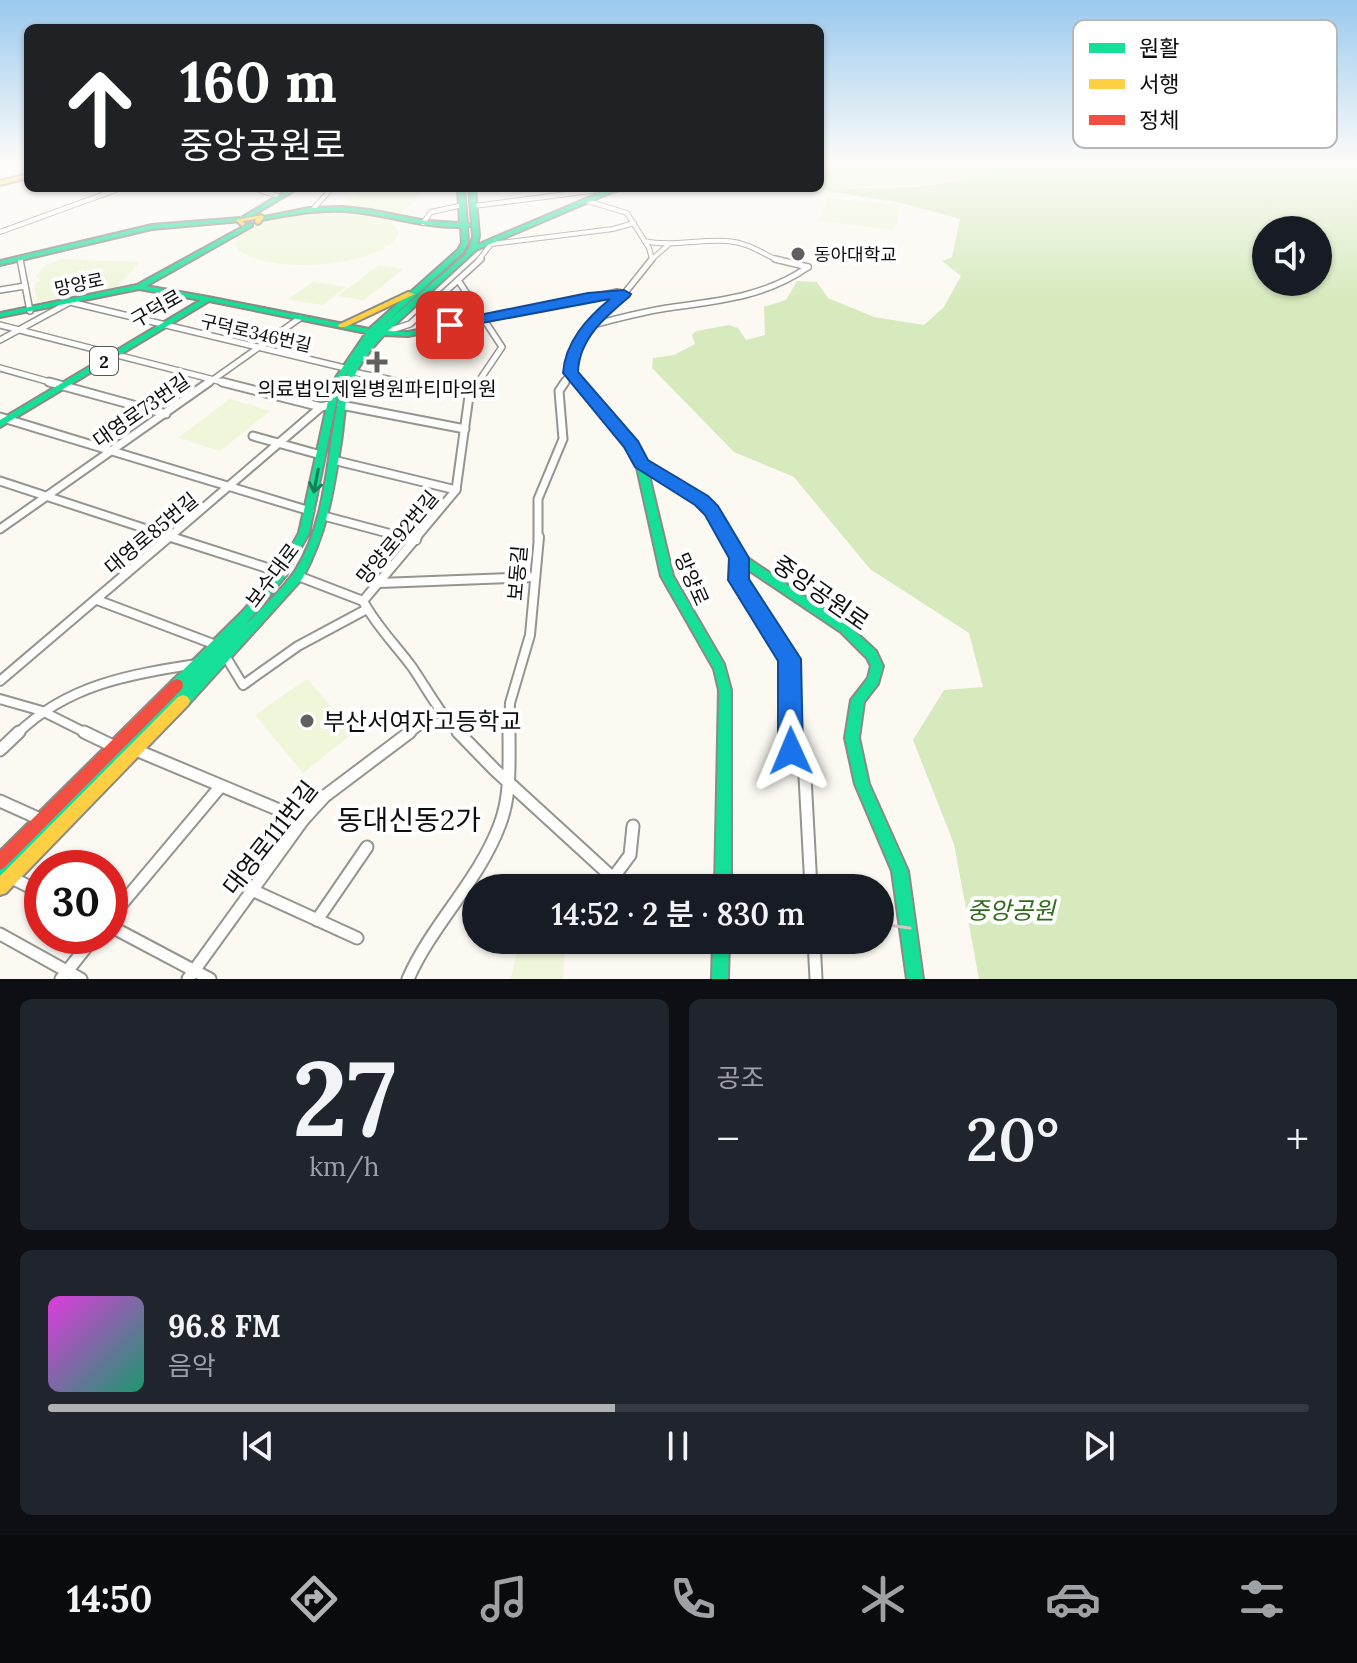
<!DOCTYPE html>
<html lang="ko">
<head>
<meta charset="utf-8">
<style>
	:root { --surface:#171b24; --page:#20242c; --text:#f1f3f6; --muted:#9ea1a6; --line:#363941; --accent:#b0b1b2 }
	body { margin:0; font-family:Lora,"Noto Sans KR",serif; background:var(--page); color:var(--text); height:100vh; display:flex; flex-direction:column; font-size:30px; white-space:nowrap }
	* { box-sizing:border-box; margin:0 }
	p { font-size:26px; color:var(--muted) }
	.icon { flex:none; width:44px; height:44px; fill:none; stroke:currentColor; stroke-width:2; stroke-linecap:round; stroke-linejoin:round }
	.map { position:relative; height:979px; overflow:hidden }
	.drawer { display:flex; flex-direction:column; gap:20px; padding:20px; background:#0d0f14; flex:1 }
	.drawer>* { flex:none }
	.hud { position:absolute; left:24px; top:24px; width:800px; height:168px; border-radius:12px; box-shadow:0 2px 6px #0004; background:#202124; color:#fff; overflow:hidden }
	.controls { position:absolute; left:1252px; top:216px; display:grid; gap:16px }
	.controls a { display:grid; place-items:center; width:80px; height:80px; border-radius:50%; background:var(--surface); box-shadow:0 2px 6px #0004; font-size:40px }
	.speed { position:absolute; left:24px; top:850px; display:flex; gap:16px; font-size:40px; font-weight:700; text-align:center }
	.speed>* { display:grid; place-content:center; width:104px; height:104px; border-radius:50%; background:var(--surface); box-shadow:0 2px 6px #0004; line-height:1 }
	.speed .limit { border:12px solid #d22; background:#fff; color:#111 }
	.pin { position:absolute; display:grid; place-items:center; width:68px; height:68px; color:#fff; margin:-34px; border-radius:16px; box-shadow:0 4px 12px #0006 }
	.me { position:absolute; width:88px; margin:-44px; rotate:359deg; stroke-linejoin:round; filter:drop-shadow(0 0 6px #0008) }
	.turn { display:flex; align-items:center; gap:28px; height:168px; padding:0 24px; font-size:36px }
	.turn .icon { width:104px; height:104px; stroke-width:2.5 }
	.turn b { display:block; font-size:56px; line-height:68px }
	.big { font-size:60px; font-weight:600; line-height:1.1 }
	.drawer .widget { flex:1; display:flex; flex-direction:column; justify-content:center; gap:12px; min-width:0; padding:0 28px; border-radius:12px; background:var(--page) }
	.drawer .dial { align-items:center; gap:0 }
	.dial b { font-size:104px; line-height:1 }
	.song { display:flex; align-items:center; gap:24px }
	.cover { width:96px; height:96px; border-radius:12px; background:linear-gradient(135deg,hsl(300 70% 55%),hsl(160 70% 35%)) }
	.played { height:8px; border-radius:4px; background:linear-gradient(90deg,var(--accent) 45%,var(--line) 45%) }
	.keys { display:flex; justify-content:space-around; direction:ltr }
	.heat { display:flex; justify-content:space-between; align-items:center; font-size:44px; direction:ltr }
	.drawer .tiles { flex:1; display:grid; gap:20px; grid-template-columns:1fr 1fr }
	.widget:last-child { grid-column:span 2 }
	.trip { position:absolute; left:462px; top:874px; width:432px; height:80px; border-radius:40px; background:var(--surface); box-shadow:0 2px 6px #0004; font-weight:600; line-height:80px; text-align:center }
	.menu { display:flex; height:128px; justify-content:space-around; align-items:center; background:#090b0e; color:var(--muted) }
	.menu .icon { width:56px; height:56px }
	.menu .active { color:var(--accent) }
	.menu b { font-size:36px; color:var(--text) }
	.map>svg:first-child { display:block }
</style>
</head>
<body>
<div class="map">
<svg width="1357" height="979" viewBox="0 0 1357 979">
	<rect width="100%" height="100%" fill="#fbf9f2"/>
	<path fill="#e6f2d0" d="M820 163H997C959 188 913 184 869 186 850 187 830 193 812 188H820Z"/>
	<path fill="#d6eabe" fill-rule="evenodd" d="M997 163H1357V979H979L954 844 913 740 944 690 983 687 969 633 870 569 794 477 734 452 652 368 653 358 674 355 695 344 692 335 696 331 729 325 738 328 746 340 765 335 764 307 786 300 797 281 817 282 828 298 874 317 924 325 944 307 961 276 942 261 952 257 960 219 902 203 822 190C879 185 947 196 997 163ZM1266 230H1318V282H1266Z"/>
	<g fill="#eff6da">
		<polygon points="363,188 425,188 403,213 343,204"/>
		<polygon points="827,198 900,205 896,227 892,230 819,221"/>
		<path d="M313 212C338 211 384 207 399 232 390 268 250 278 235 244 244 218 289 215 313 212Z"/>
		<polygon points="61,259 140,262 117,287 37,302 34,285 40,280 36,276 46,265"/>
		<polygon points="379,265 403,269 364,300 338,296"/>
		<polygon points="313,282 346,287 322,305 288,299"/>
		<polygon points="230,399 270,411 220,451 178,438"/>
		<polygon points="307,679 354,732 303,773 255,715"/>
		<polygon points="519,943 565,945 563,979 511,979"/>
	</g>
	<g fill="none" stroke-linecap="round" stroke-linejoin="round">
		<defs>
			<g id="street-far4">
				<polyline points="253,188 278,196"/>
				<polyline points="587,201 627,213 649,248 652,259"/>
				<polyline points="474,206 614,188"/>
				<polyline points="314,208 332,188"/>
				<polyline points="423,223 431,212 463,205"/>
				<polyline points="0,232 121,188"/>
				<path d="M644 241C671 247 699 239 727 241 751 243 760 253 780 261"/>
				<polyline points="478,261 491,244 613,229 634,223"/>
				<polyline points="650,261 668,245"/>
			</g>
			<g id="street-far3">
				<polyline points="20,259 30,311"/>
				<polyline points="775,259 808,267"/>
				<polyline points="458,280 502,347 477,384"/>
				<polyline points="0,290 25,286"/>
				<polyline points="624,294 652,259"/>
				<polyline points="0,325 230,384"/>
				<path d="M589 326C615 319 641 312 667 308 718 301 765 297 808 267"/>
				<polyline points="382,333 410,324 481,259"/>
				<polyline points="0,340 70,302 345,368"/>
				<polyline points="0,368 57,384"/>
				<polyline points="353,372 411,384"/>
				<polyline points="207,384 300,318"/>
				<polyline points="563,384 570,373"/>
			</g>
			<g id="street-far2">
				<polyline points="49,382 166,414"/>
				<polyline points="222,382 321,407 330,405"/>
				<polyline points="401,382 427,387"/>
				<polyline points="341,405 465,429"/>
				<polyline points="0,417 310,511"/>
				<polyline points="253,436 321,455"/>
				<polyline points="333,460 456,490"/>
				<polyline points="0,481 177,539"/>
				<polyline points="324,516 410,539"/>
				<polyline points="0,529 209,382"/>
				<polyline points="167,539 321,407"/>
				<polyline points="415,539 456,490 469,396 479,382"/>
				<polyline points="538,539 538,499 563,439 559,391 565,382"/>
			</g>
			<g id="street-far1">
				<polyline points="171,537 283,573"/>
				<polyline points="403,537 416,540"/>
				<polyline points="739,558 739,580 789,659 791,734"/>
				<path d="M298 576 363 601C377 627 395 644 412 667 429 692 438 711 460 734"/>
				<polyline points="380,583 535,577"/>
				<polyline points="97,600 216,645"/>
				<polyline points="363,601 417,537"/>
				<polyline points="226,657 243,685 298,646 367,609"/>
				<polyline points="0,681 169,537"/>
				<polyline points="0,699 42,711 88,734"/>
				<path d="M17 734C67 685 130 674 197 664"/>
				<polyline points="408,734 438,711"/>
				<polyline points="509,734 510,703 530,635 539,537"/>
			</g>
			<g id="street">
				<polyline points="84,732 115,747"/>
				<polyline points="458,732 495,770 613,878 630,855 633,826"/>
				<polyline points="791,732 791,751 804,758 811,888"/>
				<polyline points="0,750 19,732"/>
				<polyline points="136,750 303,820"/>
				<polyline points="0,801 40,819"/>
				<polyline points="12,878 42,893"/>
				<polyline points="252,890 357,938"/>
				<polyline points="110,918 220,787"/>
				<polyline points="317,920 367,847"/>
				<polyline points="110,926 210,979"/>
				<polyline points="0,934 81,979"/>
				<polyline points="814,940 816,979"/>
				<polyline points="61,979 95,936"/>
				<polyline points="188,979 303,820 325,796 410,732"/>
				<path d="M408 979C432 924 479 881 500 824 511 796 509 762 509 732"/>
			</g>
			<g id="fast">
				<polygon points="291,188 298,188 248,218 243,217"/>
				<path d="M458 188H464L467 223 472 225 469 188H475L479 236 477 245 609 189 628 188 612 192 476 250 388 331 408 332 617 290 627 292V296C599 318 581 337 574 373L635 443 645 461 706 498 716 507 743 555 849 626 876 651 883 666 878 684 864 702 859 738 869 784 908 871 923 979H907L892 871 855 784 845 738 851 700 868 678 871 666 867 658 841 632 735 561 708 512 698 502 648 471 673 576 724 664 731 690V888H715L719 690 714 669 661 576 636 463 628 446 566 373C573 339 592 316 619 295L617 294 408 336 384 335C371 349 359 364 352 381 344 399 344 423 341 442 333 493 327 533 302 579L188 705 183 707 178 704 5 878 0 881V862L175 690 171 685 172 681 243 611 275 573 288 553 299 533 332 383 366 333 209 301 0 427V420L201 300 139 289 0 317V313L137 285 250 223 252 224V226L146 286 208 297 369 329 458 250 462 243 461 227C425 228 391 216 355 212 324 208 293 214 262 220L259 218 309 208 344 207 370 210 426 221 460 223ZM472 225 473 236 470 248 466 251 467 253 378 330 463 252 468 243 467 227ZM350 368 343 382 340 392C327 449 328 520 295 571 285 586 259 612 245 625L283 579 309 533 340 383Z"/>
				<polygon points="239,218 242,220 241,221 152,229 0,265 0,261 152,225"/>
				<polygon points="713,940 729,940 728,979 712,979"/>
			</g>
			<g id="slow">
				<polygon points="28,174 28,178 0,185 0,181"/>
				<polygon points="261,215 264,217 260,223 258,224 255,222 256,219 243,221 245,224 242,226 236,220"/>
				<polygon points="408,292 415,294 345,327 339,327 338,325"/>
				<polygon points="183,695 188,697 190,701 188,705 6,893 0,895 0,876 178,697"/>
			</g>
			<polygon id="jam" points="177,679 182,681 183,685 182,689 5,867 0,870 0,851 172,681"/>
		</defs>
		<use href="#street-far4" stroke="#959491" stroke-width="6"/>
		<use href="#street-far3" stroke="#959491" stroke-width="8"/>
		<use href="#street-far2" stroke="#959491" stroke-width="11"/>
		<use href="#street-far1" stroke="#959491" stroke-width="12"/>
		<use href="#street" stroke="#959491" stroke-width="15"/>
		<use href="#fast" stroke="#8b8a87" stroke-width="4"/>
		<use href="#slow" stroke="#8b8a87" stroke-width="4"/>
		<use href="#jam" stroke="#8b8a87" stroke-width="4"/>
		<use href="#street-far4" stroke="#fefefd" stroke-width="4"/>
		<use href="#street-far3" stroke="#fefefd" stroke-width="5"/>
		<use href="#street-far2" stroke="#fefefd" stroke-width="7"/>
		<use href="#street-far1" stroke="#fefefd" stroke-width="8"/>
		<use href="#street" stroke="#fefefd" stroke-width="11"/>
		<use href="#fast" fill="#16e098" fill-rule="evenodd"/>
		<use href="#slow" fill="#ffcf43" fill-rule="evenodd"/>
		<use href="#jam" fill="#f24e42" fill-rule="evenodd"/>
		<polyline stroke="#d9c3c5" stroke-width="3" points="880,924 910,928"/>
	</g>
	<defs><path id="oneway-shaft" d="M-6 0H5M1.5-3L5.5 0L1.5 3" fill="none" stroke-width="1.6" stroke-linecap="round" stroke-linejoin="round" transform="scale(2)"/></defs>
	<use stroke="#12825a" href="#oneway-shaft" transform="translate(316 481) rotate(101)"/>
	<linearGradient id="sky" x2="0" y2="1"><stop stop-color="#9ac9ee"/><stop offset="0.54" stop-color="#fdfcf9"/><stop offset="1" stop-color="#fdfcf9" stop-opacity="0"/></linearGradient>
	<rect width="1357" height="300" fill="url(#sky)"/>
	<path fill="#1a73e8" stroke="#114b97" stroke-width="2" d="M624 290 631 294 629 297C605 317 579 339 578 372L638 441 648 460 708 496 718 506 749 558V579L801 659 803 751 800 759 791 763 782 759 778 751V661L728 580 729 558 705 515 695 505 635 467 624 447 563 373C565 342 587 318 610 299L450 329 443 325 450 321 588 293Z"/>
	<g fill="#61605e" stroke="#fff" stroke-width="3">
		<circle cx="798" cy="254" r="8"/>
		<path d="M373 350h8v8h8v8h-8v8h-8v-8h-8v-8h8z"/>
		<circle cx="307" cy="721" r="8"/>
	</g>
	<g text-anchor="middle" dominant-baseline="central" stroke-width="8" stroke-linejoin="round" paint-order="stroke">
		<g font-size="18" fill="#0e0e0e" stroke="#fff" text-anchor="start">
			<text x="814" y="254">동아대학교</text>
		</g>
		<g font-size="18" fill="#0e0e0e" stroke="#fff">
			<text transform="translate(79 284) rotate(-12)">망양로</text>
			<text transform="translate(256 333) rotate(13)">구덕로346번길</text>
		</g>
		<rect fill="#fff" stroke="#565656" stroke-width="2" x="90" y="347" width="28" height="28" rx="6"/>
		<g font-size="18" font-weight="bold" fill="#0e0e0e">
			<text x="104" y="361">2</text>
		</g>
		<g font-size="20" fill="#0e0e0e" stroke="#fff">
			<text transform="translate(156 308) rotate(-30)">구덕로</text>
			<text transform="translate(141 410) rotate(-35)">대영로73번길</text>
			<text transform="translate(151 533) rotate(-40)">대영로85번길</text>
			<text transform="translate(397 537) rotate(-50)">망양로92번길</text>
			<text transform="translate(517 573) rotate(-85)">보동길</text>
			<text transform="translate(272 575) rotate(-53)">보수대로</text>
			<text transform="translate(692 579) rotate(66)">망양로</text>
		</g>
		<g font-size="20" fill="#0e0e0e" stroke="#fff">
			<text x="377" y="388">의료법인제일병원파티마의원</text>
		</g>
		<g font-size="24" fill="#0e0e0e" stroke="#fff">
			<text transform="translate(821 593) rotate(35)">중앙공원로</text>
			<text transform="translate(270 838) rotate(-52)">대영로111번길</text>
		</g>
		<g font-size="24" fill="#0e0e0e" stroke="#fff" text-anchor="start">
			<text x="323" y="721">부산서여자고등학교</text>
		</g>
		<g font-size="24" font-style="italic" fill="#2e6a19" stroke="#fff">
			<text x="1011" y="910">중앙공원</text>
		</g>
		<g font-size="28" fill="#0e0e0e" stroke="#fff">
			<text x="409" y="820">동대신동2가</text>
		</g>
	</g>
	<rect x="1073" y="20" width="264" height="128" rx="12" fill="#fff" stroke="#b7b7b7" stroke-width="2"/>
	<rect x="1089" y="43" width="36" height="10" fill="#16e098"/>
	<rect x="1089" y="79" width="36" height="10" fill="#ffcf43"/>
	<rect x="1089" y="115" width="36" height="10" fill="#f24e42"/>
	<g font-size="22" fill="#0e0e0e">
		<text x="1139" y="56">원활</text>
		<text x="1139" y="92">서행</text>
		<text x="1139" y="128">정체</text>
	</g>
</svg>
<div class="controls">
<a><svg class="icon" aria-label="sound" viewBox="0 0 24 24"><path d="M4 9h4l5-4v14l-5-4H4zM17 9q2 3 0 6"/></svg></a>
</div>
<div class="speed"><div class="limit">30</div></div>
<div class="pin" style="left:450px;top:325px;background:#d93025"><svg class="icon" aria-label="arrive" viewBox="0 0 24 24"><path d="M6 21V4h12l-3 4 3 4H6"/></svg></div>
<svg class="me" style="left:791px;top:751px" viewBox="-20 -20 40 40"><path d="M0-17L14 15 0 8-14 15z" fill="#1a73e8" stroke="#fff" stroke-width="4"/></svg>
<div class="trip">14:52 · 2 분 · 830 m</div>
<div class="hud">
<div class="turn"><svg class="icon" aria-label="ahead" viewBox="0 0 24 24"><path d="M12 20V5M6 11l6-6 6 6"/></svg><div><b>160 m</b>중앙공원로</div></div>
</div>
</div>
<section class="drawer">
<div class="tiles">
<div class="widget dial"><b>27</b><p>km/h</p></div>
<div class="widget"><p>공조</p>
<div class="heat"><a>−</a><b class="big">20°</b><a>+</a></div>
</div>
<div class="widget">
<div class="song"><i class="cover"></i><div><b>96.8 FM</b><p>음악</p></div></div>
<div class="played"></div>
<div class="keys"><svg class="icon" aria-label="previous" viewBox="0 0 24 24"><path d="M18 5L8 12l10 7zM5 5v14"/></svg><svg class="icon" aria-label="pause" viewBox="0 0 24 24"><path d="M8 5v14M16 5v14"/></svg><svg class="icon" aria-label="next" viewBox="0 0 24 24"><path d="M6 5l10 7-10 7zM19 5v14"/></svg></div>
</div>
</div>
</section>
<nav class="menu">
<b>14:50</b>
<svg class="icon active" aria-label="directions" viewBox="0 0 24 24"><path d="M12 3l9 9-9 9-9-9zM9 14v-3h6M13 9l2 2-2 2"/></svg>
<svg class="icon" aria-label="music" viewBox="0 0 24 24"><path d="M9 18V5l10-2v13"/><circle cx="6" cy="18" r="3"/><circle cx="16" cy="16" r="3"/></svg>
<svg class="icon" aria-label="phone" viewBox="0 0 24 24"><path d="M5 4h4l2 5-3 2q2 4 5 5l2-3 5 2v4C11 20 4 13 5 4z"/></svg>
<svg class="icon" aria-label="climate" viewBox="0 0 24 24"><path d="M12 3v18M4 7l16 10M4 17L20 7"/></svg>
<svg class="icon" aria-label="car" viewBox="0 0 24 24"><path d="M5 17H2v-5l4-1 3-4h7l3 4 3 1v5h-3M9 17h6M6 11h13"/><circle cx="7" cy="17" r="2"/><circle cx="17" cy="17" r="2"/></svg>
<svg class="icon" aria-label="filters" viewBox="0 0 24 24"><path d="M4 7h16M4 17h16"/><circle cx="9" cy="7" r="2"/><circle cx="15" cy="17" r="2"/></svg>
</nav>
</body>
</html>
